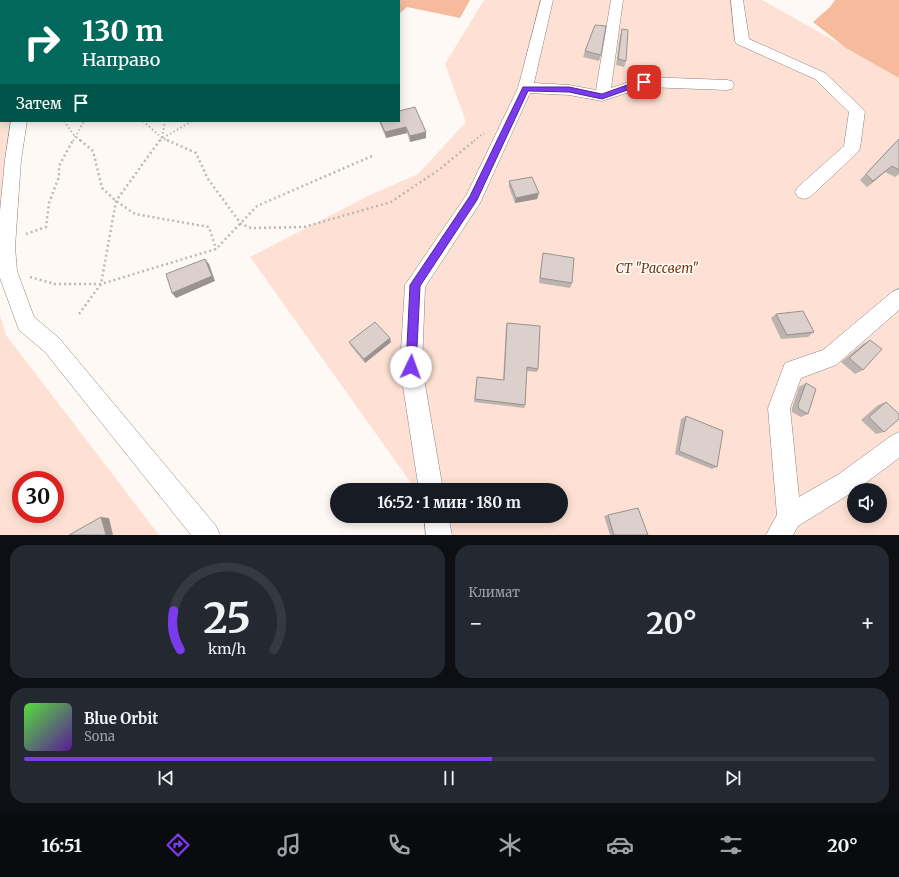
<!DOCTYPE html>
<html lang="ru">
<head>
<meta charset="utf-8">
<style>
	:root { --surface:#171b24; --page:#242831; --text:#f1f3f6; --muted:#9ea1a6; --line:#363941; --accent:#7c3aed }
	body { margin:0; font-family:Merriweather,serif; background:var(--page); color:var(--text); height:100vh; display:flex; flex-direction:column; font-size:15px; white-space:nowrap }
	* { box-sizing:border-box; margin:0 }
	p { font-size:13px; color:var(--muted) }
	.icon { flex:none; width:22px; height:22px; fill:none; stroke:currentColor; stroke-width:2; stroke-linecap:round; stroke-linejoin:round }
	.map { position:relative; height:535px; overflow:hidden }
	.drawer { display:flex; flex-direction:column; gap:10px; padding:10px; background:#0d0f14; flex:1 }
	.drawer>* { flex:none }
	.hud { position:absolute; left:0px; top:0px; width:400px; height:122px; box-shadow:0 2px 10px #0003; background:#00695c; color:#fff; overflow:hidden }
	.fabs { position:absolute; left:847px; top:483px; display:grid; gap:8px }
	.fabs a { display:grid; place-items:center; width:40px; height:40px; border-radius:50%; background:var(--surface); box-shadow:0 2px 10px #0003; font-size:20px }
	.speed { position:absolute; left:12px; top:471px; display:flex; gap:8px; font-size:20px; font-weight:700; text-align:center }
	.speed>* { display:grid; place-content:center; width:52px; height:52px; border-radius:50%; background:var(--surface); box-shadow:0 2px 10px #0003; line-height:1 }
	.speed .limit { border:6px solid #d22; background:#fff; color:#111 }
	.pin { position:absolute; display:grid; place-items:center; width:34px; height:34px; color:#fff; margin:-17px; border-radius:8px; box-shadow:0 2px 6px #0006 }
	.me { position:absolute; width:44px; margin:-22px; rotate:3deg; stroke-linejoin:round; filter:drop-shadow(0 0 3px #0008) }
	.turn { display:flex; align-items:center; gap:14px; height:84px; padding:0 16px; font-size:18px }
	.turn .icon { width:52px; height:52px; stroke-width:2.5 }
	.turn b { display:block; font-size:28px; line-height:34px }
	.then { display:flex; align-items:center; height:38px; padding:0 16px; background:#0003; gap:8px; font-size:15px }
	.big { font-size:30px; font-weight:700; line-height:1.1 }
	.drawer .widget { flex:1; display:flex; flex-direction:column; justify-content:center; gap:6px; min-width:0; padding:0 14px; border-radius:16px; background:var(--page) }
	.drawer .dial { align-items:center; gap:0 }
	.dial svg { height:104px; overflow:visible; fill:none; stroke:var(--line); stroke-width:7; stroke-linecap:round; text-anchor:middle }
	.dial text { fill:var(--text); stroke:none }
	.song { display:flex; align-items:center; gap:12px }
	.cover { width:48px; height:48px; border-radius:6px; background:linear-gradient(135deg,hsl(110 70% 55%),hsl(270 70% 35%)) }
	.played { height:4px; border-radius:2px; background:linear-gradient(90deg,var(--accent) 55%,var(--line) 55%) }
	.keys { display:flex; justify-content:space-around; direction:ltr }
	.heat { display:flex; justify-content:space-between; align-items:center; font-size:22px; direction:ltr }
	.drawer .tiles { flex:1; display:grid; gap:10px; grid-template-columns:1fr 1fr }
	.widget:last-child { grid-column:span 2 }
	.trip { position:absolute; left:330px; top:483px; width:238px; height:40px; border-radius:20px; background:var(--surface); box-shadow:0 2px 10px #0003; font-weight:700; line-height:40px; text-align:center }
	.menu { display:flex; height:64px; justify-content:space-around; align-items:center; background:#090b0e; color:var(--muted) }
	.menu .icon { width:28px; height:28px }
	.menu .selected { color:var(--accent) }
	.menu b { font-size:18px; color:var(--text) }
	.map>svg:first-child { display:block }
</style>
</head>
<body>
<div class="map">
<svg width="899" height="535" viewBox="0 0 899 535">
	<rect width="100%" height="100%" fill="#fff9f5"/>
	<g fill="#fee1d4" fill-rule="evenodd">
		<path d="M484 0H762L899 77V535H448L434 516H561V490H416L250 257 368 196 418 174 466 122 445 64ZM854 490H880V516H854Z"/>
		<polygon points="0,40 1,121 10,121 0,213"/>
		<path d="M0 315 6 335 159 535H0ZM21 480H55V514H21Z"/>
	</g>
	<g fill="#f6bb9d">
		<polygon points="280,0 470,0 460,18 407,7 399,14 399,1 278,1"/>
		<polygon points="835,0 899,0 899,78 846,48 813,22 830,7"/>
	</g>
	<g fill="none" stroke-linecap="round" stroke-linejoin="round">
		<defs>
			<g id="street">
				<polygon points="0,0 5,1 1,1 1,8"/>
				<polygon points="541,0 553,0 534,83 569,85 596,90 611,0 623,0 611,88 644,77 727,80 732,81 734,85 732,89 727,90 645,87 602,101 569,95 530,93 480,203 425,287 422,367 443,490 419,490 400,367 405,285 467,194 518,88"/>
				<polygon points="731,0 743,0 749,39 825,73 865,111 860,148 858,152 810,197 804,199 798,197 795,192 798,187 844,146 849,112 815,79 737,44 735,41"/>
				<polygon points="11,121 27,121 21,160 15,247 17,271 34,317 59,338 216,526 220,535 191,535 45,352 19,330 0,278 0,211 5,160"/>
				<polygon points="899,289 899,310 836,365 801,378 790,408 799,497 839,474 891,436 899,432 899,458 856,490 798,526 793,535 766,535 777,515 768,408 785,363 823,350 892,292"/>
				<polygon points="424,516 448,516 452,535 426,535"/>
			</g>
		</defs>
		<use href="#street" stroke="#8e8480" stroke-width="1"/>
		<g stroke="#bdb8b4" stroke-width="2" stroke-dasharray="1.5 2.5" stroke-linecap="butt">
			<polyline points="64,121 74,135 81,141"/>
			<polyline points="143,121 162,138 169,141"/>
			<polyline points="163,138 192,121"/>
			<polyline points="73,141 84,121"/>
			<polyline points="160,141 162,138 165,121"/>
			<polyline points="474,141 484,133"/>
		</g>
		<g stroke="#bdb8b4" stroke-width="2.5" stroke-dasharray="2 3" stroke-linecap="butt">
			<polyline points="80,140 93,151 102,188 116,201 135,214 209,227 216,249"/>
			<polyline points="167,140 196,153 208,179 241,224 251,228 304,227 391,202 440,169 475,140"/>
			<polyline points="26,234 46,227 49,203 59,177 59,166 73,140"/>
			<polyline points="30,277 55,284 101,284 216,249 257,206 372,156"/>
			<polyline points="79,314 101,284 116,201 160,140"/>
		</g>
		<use href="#street" fill="#fff" fill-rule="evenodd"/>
	</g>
	<g fill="#bcb3af">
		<polygon points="622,29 626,61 624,67 616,65 620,36"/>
		<polygon points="585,51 601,55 599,61 583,57"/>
		<polygon points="379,121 399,121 426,132 426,138 410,142 407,133 386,138"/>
		<polygon points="899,139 899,174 895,177 885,172 867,187 860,180 889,149"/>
		<polygon points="509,181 537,199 515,203 509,187"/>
		<polygon points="543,253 572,283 570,288 539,283 542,258"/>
		<polygon points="776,314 814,332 808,337 781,339 771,318"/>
		<polygon points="507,323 538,369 537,372 527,371 525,405 524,408 474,402 477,377 503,380 506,327"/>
		<polygon points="870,340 863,370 855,374 841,362 863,344"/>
		<polygon points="349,342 391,342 365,363 351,346"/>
		<polygon points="806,383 808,414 801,417 792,412 792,408 799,387"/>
		<polygon points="886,402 884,432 876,434 861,420 878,405"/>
		<polygon points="686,416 717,467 712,469 675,454 681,419"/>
		<polygon points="608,515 648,535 610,535 604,516"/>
	</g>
	<g fill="#99928e">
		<polygon points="406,127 407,133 386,138 385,132"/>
		<polygon points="426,132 426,138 410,142 410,136"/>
		<polygon points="892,166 885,172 867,187 873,181"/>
		<polygon points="539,193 537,199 515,203 516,198"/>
		<polygon points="205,259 209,264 215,281 176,298 172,293"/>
		<polygon points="390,338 391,342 365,363 364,359"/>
		<polygon points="101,517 109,518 113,535 106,535"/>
	</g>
	<g fill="#dbd0cb" stroke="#99928e">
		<polygon points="595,25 606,26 601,55 585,51"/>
		<polygon points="622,29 628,30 626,61 618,59"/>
		<polygon points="415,107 426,132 410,136 406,127 385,132 380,121 399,121 399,111"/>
		<polygon points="899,139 899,170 892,166 873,181 866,174 895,143"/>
		<polygon points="532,177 539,193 516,198 509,181"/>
		<polygon points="543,253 574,258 572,283 540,278"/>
		<polygon points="205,259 212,276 172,293 166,274"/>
		<polygon points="803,311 814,332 787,335 776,314"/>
		<polygon points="375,322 390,338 364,359 349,342"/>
		<polygon points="507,323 540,326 538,369 527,367 525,405 475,399 477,377 504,380"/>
		<polygon points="870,340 882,349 863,370 849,358"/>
		<polygon points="806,383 816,389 808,414 799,409 798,405"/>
		<polygon points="886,402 899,414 899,419 884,432 869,417"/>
		<polygon points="686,416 723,431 717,467 679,451"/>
		<polygon points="638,508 648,535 614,535 608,515"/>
		<polygon points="101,517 106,535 69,535"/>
	</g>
	<polygon fill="#7c3aed" stroke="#51269a" points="644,79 648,82 647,83 602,99 569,92 528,91 477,200 420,286 416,367 415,371 411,372 407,371 406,367 410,285 470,196 523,87 569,87 602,94"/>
	<g text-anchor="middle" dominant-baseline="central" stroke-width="3" stroke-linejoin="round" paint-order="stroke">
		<g font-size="13" font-style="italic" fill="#783302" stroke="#fff">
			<text x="657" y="268">СТ "Рассвет"</text>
		</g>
	</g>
</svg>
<div class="fabs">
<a><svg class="icon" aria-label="sound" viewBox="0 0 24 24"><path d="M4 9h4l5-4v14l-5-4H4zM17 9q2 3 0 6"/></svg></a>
</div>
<div class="speed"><div class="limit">30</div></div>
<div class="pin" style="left:644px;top:82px;background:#d93025"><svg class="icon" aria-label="arrive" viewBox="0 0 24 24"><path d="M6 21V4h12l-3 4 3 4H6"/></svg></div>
<svg class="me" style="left:411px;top:367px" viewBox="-20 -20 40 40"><circle r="19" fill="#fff"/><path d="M0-13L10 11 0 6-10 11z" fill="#7c3aed"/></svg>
<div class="trip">16:52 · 1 мин · 180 m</div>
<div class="hud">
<div class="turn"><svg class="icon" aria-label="right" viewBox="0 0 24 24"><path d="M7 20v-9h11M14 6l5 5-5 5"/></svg><div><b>130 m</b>Направо</div></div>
<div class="then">Затем<svg class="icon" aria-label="arrive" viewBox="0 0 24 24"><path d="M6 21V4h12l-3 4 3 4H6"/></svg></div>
</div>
</div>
<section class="drawer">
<div class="tiles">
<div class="widget dial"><svg viewBox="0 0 100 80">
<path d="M14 69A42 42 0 1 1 86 69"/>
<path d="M14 69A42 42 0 0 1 9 39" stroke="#7c3aed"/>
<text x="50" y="56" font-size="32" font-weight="700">25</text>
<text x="50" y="72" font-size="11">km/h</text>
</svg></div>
<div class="widget"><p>Климат</p>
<div class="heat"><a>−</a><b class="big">20°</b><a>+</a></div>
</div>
<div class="widget">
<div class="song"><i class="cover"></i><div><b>Blue Orbit</b><p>Sona</p></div></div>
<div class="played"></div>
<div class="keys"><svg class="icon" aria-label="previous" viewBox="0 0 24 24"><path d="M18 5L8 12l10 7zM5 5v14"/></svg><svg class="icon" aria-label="pause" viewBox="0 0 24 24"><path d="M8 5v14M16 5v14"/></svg><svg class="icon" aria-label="next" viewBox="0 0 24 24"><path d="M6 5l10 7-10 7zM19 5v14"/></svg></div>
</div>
</div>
</section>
<nav class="menu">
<b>16:51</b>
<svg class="icon selected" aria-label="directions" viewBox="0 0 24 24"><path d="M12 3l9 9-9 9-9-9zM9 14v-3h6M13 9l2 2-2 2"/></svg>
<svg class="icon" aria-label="music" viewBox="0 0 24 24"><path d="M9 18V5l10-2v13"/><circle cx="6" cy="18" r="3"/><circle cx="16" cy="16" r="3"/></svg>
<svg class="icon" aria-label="phone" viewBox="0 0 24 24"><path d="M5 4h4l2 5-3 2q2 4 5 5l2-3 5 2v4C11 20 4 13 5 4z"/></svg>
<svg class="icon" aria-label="climate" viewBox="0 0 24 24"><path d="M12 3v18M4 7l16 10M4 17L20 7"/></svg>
<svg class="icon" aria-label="car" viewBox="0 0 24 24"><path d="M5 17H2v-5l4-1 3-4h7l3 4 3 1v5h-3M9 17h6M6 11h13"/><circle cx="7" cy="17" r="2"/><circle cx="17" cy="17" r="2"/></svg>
<svg class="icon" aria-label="filters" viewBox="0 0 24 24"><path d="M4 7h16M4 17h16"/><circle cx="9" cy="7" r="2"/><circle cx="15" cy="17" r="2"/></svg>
<b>20°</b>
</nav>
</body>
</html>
